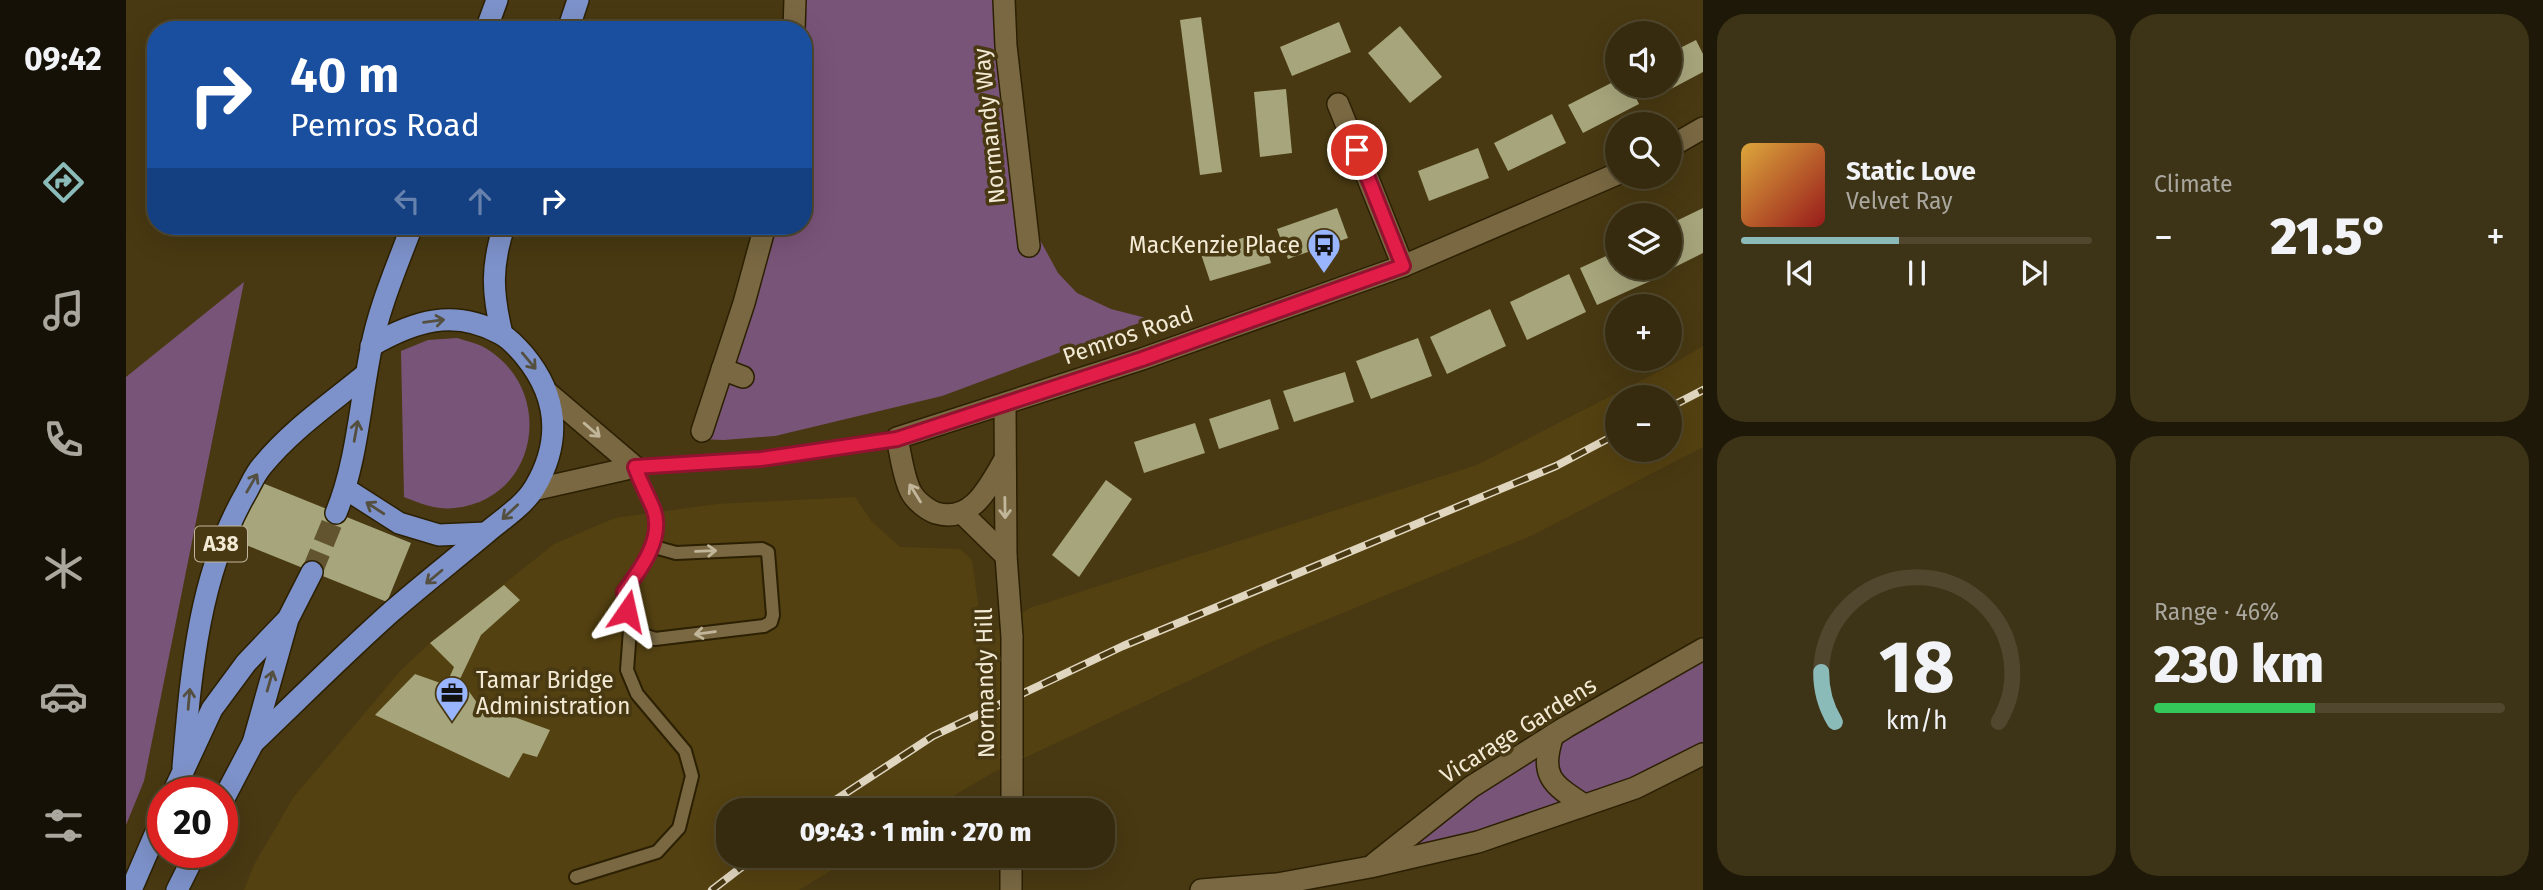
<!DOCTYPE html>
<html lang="en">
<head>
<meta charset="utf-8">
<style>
	:root { --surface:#362b0e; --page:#3d3317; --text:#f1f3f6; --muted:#aaa79e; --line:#50472e; --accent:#8bbbb9 }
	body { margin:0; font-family:"Fira Sans",sans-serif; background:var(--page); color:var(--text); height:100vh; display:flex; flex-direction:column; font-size:26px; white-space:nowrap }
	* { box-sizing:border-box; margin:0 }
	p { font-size:23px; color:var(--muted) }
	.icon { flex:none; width:38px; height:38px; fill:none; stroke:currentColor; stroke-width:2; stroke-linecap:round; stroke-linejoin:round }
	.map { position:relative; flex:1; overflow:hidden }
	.panel { display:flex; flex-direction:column; gap:14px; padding:14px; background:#1e1808; width:840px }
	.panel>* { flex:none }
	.guide { position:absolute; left:21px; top:21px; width:665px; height:214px; border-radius:28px; box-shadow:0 7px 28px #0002,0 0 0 2px var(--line); background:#1a4fa0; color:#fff; overflow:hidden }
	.fabs { position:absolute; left:1479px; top:21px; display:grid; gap:14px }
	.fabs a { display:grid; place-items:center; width:77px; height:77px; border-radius:50%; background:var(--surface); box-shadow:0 7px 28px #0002,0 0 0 2px var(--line); font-size:35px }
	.speed { position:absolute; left:21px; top:777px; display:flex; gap:14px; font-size:35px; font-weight:700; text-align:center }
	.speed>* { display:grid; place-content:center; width:91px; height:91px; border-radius:50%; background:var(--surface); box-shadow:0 7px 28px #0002,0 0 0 2px var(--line); line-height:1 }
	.speed .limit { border:10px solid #d22; background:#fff; color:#111 }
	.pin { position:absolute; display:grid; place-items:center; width:60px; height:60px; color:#fff; margin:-30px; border:4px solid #fff; border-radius:50%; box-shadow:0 2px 7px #0007 }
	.me { position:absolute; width:77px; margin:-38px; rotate:11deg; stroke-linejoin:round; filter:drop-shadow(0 0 5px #0008) }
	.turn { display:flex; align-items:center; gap:24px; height:147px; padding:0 28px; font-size:32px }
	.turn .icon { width:91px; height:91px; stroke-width:2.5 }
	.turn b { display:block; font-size:49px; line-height:60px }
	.lanes { display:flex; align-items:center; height:66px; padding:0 28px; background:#0003; justify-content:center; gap:35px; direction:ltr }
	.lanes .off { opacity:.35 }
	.big { font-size:52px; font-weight:800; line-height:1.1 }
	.panel .widget { flex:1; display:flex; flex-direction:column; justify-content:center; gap:10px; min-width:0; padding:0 24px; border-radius:28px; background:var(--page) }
	.panel .dial { align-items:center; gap:0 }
	.dial svg { height:182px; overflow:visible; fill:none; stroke:var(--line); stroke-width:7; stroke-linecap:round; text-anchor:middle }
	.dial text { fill:var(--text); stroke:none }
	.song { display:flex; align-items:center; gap:21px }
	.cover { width:84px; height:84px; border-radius:10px; background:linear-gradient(135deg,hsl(40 70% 55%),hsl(0 70% 35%)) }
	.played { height:7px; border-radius:4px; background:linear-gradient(90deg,var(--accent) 45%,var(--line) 45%) }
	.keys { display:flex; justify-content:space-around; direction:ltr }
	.heat { display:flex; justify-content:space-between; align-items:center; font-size:38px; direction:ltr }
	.charge { height:10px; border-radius:5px; background:linear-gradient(90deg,#34c759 46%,var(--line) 0) }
	.panel .tiles { flex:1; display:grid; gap:14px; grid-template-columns:repeat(2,1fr) }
	.trip { position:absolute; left:590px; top:798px; width:399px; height:70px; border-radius:28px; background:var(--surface); box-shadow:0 7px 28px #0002,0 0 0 2px var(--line); font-weight:800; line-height:70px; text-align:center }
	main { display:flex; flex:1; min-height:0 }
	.dock { display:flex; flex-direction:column; width:126px; justify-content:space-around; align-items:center; background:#161106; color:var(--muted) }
	.dock .icon { width:49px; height:49px }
	.dock .active { color:var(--accent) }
	.dock b { font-size:32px; color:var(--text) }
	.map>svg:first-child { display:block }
</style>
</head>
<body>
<main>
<nav class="dock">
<b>09:42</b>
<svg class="icon active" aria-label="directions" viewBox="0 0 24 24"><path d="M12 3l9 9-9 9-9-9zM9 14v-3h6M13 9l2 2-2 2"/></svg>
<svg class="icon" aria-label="music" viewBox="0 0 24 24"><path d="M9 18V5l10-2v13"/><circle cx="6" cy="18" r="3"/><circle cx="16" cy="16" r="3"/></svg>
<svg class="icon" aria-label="phone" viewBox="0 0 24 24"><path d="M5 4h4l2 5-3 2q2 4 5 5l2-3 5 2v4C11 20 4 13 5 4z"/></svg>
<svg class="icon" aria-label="climate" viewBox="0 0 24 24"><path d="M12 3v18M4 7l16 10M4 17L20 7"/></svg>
<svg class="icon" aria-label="car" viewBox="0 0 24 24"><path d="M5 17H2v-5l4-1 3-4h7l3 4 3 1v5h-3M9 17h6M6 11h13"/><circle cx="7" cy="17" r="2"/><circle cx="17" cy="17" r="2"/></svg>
<svg class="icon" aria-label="filters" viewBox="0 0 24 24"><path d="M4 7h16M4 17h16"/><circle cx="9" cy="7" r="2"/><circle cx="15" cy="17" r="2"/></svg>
</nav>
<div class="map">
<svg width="1577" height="890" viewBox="0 0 1577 890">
	<rect width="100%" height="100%" fill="#483912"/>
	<path fill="#544111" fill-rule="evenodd" d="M1577 346V447L1407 535 1141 644 866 773 804 810H602V856H729L673 890H118L128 865 167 798 276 669 304 643 428 544 489 518 591 504 729 497 746 522 774 547 834 549 846 560 857 639 904 608 1351 465 1547 364ZM1491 397H1544V450H1491Z"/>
	<g fill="#795479">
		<polygon points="669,0 883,0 908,229 932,273 951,293 985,309 1024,319 816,396 649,436 598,440 570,439 639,226 677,226 677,30"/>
		<polygon points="118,282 18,781 0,825 0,377"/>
		<path d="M331 338C340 341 352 343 361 349 430 392 412 499 329 508 311 510 295 504 278 497L275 351 302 340Z"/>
		<polygon points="1577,649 1577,754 1509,788 1244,867 1345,787"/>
	</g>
	<g fill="#a6a57b">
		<polygon points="1075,17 1096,172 1074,175 1054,20"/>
		<polygon points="1213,22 1225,52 1166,76 1154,47"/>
		<polygon points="1274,26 1316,77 1284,103 1242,53"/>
		<polygon points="1570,40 1577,54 1577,72 1528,98 1521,86 1544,86 1544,53"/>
		<polygon points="1491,80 1491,86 1504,86 1513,104 1457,133 1442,105"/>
		<polygon points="1160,89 1166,153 1134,157 1128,92"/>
		<polygon points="1426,114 1440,143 1382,171 1368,143"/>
		<polygon points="1352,148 1363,178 1303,201 1292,171"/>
		<polygon points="1211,208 1222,238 1162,259 1151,229"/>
		<polygon points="1577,208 1577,253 1545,269 1544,224"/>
		<polygon points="1136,232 1145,263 1084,281 1074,251"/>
		<polygon points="1491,251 1491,268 1526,268 1531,278 1471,305 1454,268"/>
		<polygon points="1443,274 1460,312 1401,340 1384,302"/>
		<polygon points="1364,309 1380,346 1321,374 1304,337"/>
		<polygon points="1292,338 1306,376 1245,399 1230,361"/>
		<polygon points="1219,372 1228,402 1168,422 1157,391"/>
		<polygon points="1144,399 1153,429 1093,449 1083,419"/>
		<polygon points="1069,423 1079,453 1018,473 1008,442"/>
		<polygon points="980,480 1006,499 953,577 926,555"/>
		<polygon points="134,482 285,543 261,602 110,541"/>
		<polygon points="378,585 394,600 355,635 334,679 352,704 424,730 411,757 397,753 383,778 249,715 289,674 320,685 328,667 304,643"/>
	</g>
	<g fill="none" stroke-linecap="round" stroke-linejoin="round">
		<polyline stroke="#62542f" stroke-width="21" stroke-dasharray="21 10" stroke-linecap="butt" points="186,572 210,513"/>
		<defs>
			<g id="service">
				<polyline points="504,630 529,639 638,626 645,622 647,615 642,552 636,549 550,553 525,546"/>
				<path d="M450 877 531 852 553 828 566 776 559 751 511 694 501 670 504 630 497 592C514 569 539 537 527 507 521 494 514 481 509 467L635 459 771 438"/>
			</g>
			<g id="minor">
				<polyline points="878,0 880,46 903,246"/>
				<polyline points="668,30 669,0"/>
				<polyline points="1212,104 1277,266"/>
				<polyline points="1544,147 1577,128"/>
				<polyline points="596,369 617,377"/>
				<polyline points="422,393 509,467"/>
				<polyline points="879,405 880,556 886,637"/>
				<polyline points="576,431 618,303 639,226"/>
				<path d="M878 461C863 486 846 524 810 513 801 510 789 500 785 492 777 477 775 455 771 438L1016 359 1277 266 1491 174"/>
				<polyline points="407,490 509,467"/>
				<polyline points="836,513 880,556"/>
				<path d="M1427 735C1413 776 1426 784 1458 805"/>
				<polyline points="886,810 886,756"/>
				<polyline points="1248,864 1345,787 1440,727 1577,649"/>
				<polyline points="885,890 885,856"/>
				<polyline points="1075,890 1151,884 1244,867 1352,842 1509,788 1577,754"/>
			</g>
			<g id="trunk">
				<polyline points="360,30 371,0"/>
				<polyline points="442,30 452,0"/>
				<path d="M376 334C366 292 365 267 378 226"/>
				<polyline points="220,489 273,523 313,535 360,533"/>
				<path d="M210 513C231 462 234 403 245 349 253 307 271 266 286 226"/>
				<path d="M127 743C173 699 218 654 265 612 296 585 328 560 359 534 375 520 398 506 409 487 436 441 432 396 398 355 392 348 383 338 375 334 328 308 288 321 245 346"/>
				<path d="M57 767C65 674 72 576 120 493 125 484 129 474 136 466 165 430 205 403 240 374"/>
				<polyline points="47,793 86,709 120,663 160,621"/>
				<polyline points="96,802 127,743 162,619 186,572"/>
				<polyline points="5,890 37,816"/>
				<polyline points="51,890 70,852"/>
			</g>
		</defs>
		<use href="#service" stroke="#2c2003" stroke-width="16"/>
		<use href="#minor" stroke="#2c2003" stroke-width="24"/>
		<use href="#trunk" stroke="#2c2003" stroke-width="24"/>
		<use href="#service" stroke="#796842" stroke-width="12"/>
		<use href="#minor" stroke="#796842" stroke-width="21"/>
		<use href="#trunk" stroke="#7d92ca" stroke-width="21"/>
		<defs>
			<g id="rail">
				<polyline points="1544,407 1577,390"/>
				<polyline points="694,810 807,736 997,646 1430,466 1491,434"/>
				<polyline points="586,890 630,856"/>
			</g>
		</defs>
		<use href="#rail" stroke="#e0d6bf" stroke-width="8"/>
		<use href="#rail" stroke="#483912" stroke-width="5" stroke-dasharray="16" stroke-linecap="butt"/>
		<defs>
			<polyline id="minor-bridge" points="886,637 886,756"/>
		</defs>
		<use href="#minor-bridge" stroke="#2c2003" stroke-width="24" stroke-linecap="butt"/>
		<use href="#minor-bridge" stroke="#796842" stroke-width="21"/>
	</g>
	<defs><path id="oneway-shaft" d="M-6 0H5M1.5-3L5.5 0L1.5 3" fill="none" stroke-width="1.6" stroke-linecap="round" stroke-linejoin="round" transform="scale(1.75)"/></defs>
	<g stroke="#554f40">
		<use href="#oneway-shaft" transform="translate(308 321) rotate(-7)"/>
		<use href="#oneway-shaft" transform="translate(403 361) rotate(50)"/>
		<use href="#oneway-shaft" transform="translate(230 431) rotate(-80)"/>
		<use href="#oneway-shaft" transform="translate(126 483) rotate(-60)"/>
		<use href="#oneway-shaft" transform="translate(249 508) rotate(-147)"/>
		<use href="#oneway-shaft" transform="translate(384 512) rotate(137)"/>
		<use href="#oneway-shaft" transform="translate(308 577) rotate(140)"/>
		<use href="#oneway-shaft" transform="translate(144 681) rotate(-74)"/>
		<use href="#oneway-shaft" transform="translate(63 699) rotate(-85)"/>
	</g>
	<g stroke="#c2b69a">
		<use href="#oneway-shaft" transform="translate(466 430) rotate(41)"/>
		<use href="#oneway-shaft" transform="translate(789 493) rotate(-122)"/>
		<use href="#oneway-shaft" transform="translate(879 508) rotate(89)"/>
		<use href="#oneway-shaft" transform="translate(580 551) rotate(-2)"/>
		<use href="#oneway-shaft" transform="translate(579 633) rotate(173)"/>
	</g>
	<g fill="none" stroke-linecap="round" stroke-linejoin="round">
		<defs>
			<path id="route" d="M501 611 498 592C515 569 539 537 527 508 521 494 514 481 509 467L635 459 771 439 1016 359 1277 266 1231 150"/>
		</defs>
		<use href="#route" stroke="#92132f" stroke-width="18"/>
		<use href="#route" stroke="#e11d48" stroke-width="12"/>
	</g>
	<defs>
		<symbol id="bus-pin" viewBox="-11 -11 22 30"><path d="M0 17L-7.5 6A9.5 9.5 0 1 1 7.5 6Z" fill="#98b5fd" stroke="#483912"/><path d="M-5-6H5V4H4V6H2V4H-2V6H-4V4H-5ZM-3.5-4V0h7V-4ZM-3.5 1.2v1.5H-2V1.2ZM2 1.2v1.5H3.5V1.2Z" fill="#111"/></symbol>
		<symbol id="office-pin" viewBox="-11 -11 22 30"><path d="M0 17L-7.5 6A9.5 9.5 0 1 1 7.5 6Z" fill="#98b5fd" stroke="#483912"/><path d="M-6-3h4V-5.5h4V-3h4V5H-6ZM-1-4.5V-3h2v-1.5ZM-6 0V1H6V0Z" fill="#111"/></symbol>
	</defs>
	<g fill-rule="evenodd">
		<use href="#bus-pin" x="1179" y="226" width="38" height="52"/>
		<use href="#office-pin" x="307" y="674" width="38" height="52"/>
	</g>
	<g text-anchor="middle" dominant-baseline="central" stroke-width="7" stroke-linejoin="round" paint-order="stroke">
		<rect fill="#483912" stroke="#c0b59a" stroke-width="2" x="69" y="526.5" width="52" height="35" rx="5"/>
		<g font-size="21" font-weight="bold" fill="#f3ead5">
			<text x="95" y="544">A38</text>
		</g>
		<g font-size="23" fill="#f3ead5" stroke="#483912">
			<text transform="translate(863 126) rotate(-96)">Normandy Way</text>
			<text transform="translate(1002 335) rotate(-19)">Pemros Road</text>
			<text transform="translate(859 683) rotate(-91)">Normandy Hill</text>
			<text transform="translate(1392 730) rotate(-32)">Vicarage Gardens</text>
		</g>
		<g font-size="23" fill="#f3ead5" stroke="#483912" text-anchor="end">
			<text x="1174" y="245">MacKenzie Place</text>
			<text x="350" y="680" text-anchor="start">Tamar Bridge<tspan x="350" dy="26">Administration</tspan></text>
		</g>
	</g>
</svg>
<div class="fabs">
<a><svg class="icon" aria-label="sound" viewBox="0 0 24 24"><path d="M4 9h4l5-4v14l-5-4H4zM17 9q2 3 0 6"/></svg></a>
<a><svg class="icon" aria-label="search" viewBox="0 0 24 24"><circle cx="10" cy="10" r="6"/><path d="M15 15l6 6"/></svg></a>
<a><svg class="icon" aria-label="layers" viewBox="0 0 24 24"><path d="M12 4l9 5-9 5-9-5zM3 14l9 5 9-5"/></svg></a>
<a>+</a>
<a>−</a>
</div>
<div class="speed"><div class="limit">20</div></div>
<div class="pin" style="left:1231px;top:150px;background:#d93025"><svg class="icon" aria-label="arrive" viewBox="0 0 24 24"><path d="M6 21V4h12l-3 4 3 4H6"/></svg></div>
<svg class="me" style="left:501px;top:611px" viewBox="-20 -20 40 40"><path d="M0-17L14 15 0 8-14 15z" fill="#e11d48" stroke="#fff" stroke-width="4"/></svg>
<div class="trip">09:43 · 1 min · 270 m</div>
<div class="guide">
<div class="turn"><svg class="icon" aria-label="right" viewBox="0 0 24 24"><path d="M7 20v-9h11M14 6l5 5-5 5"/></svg><div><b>40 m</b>Pemros Road</div></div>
<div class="lanes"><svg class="icon off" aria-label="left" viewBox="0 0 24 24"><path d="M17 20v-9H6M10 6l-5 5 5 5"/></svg><svg class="icon off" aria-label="ahead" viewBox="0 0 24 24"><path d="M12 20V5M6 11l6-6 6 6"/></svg><svg class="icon" aria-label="right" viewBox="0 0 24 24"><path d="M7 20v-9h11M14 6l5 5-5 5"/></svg></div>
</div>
</div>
<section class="panel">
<div class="tiles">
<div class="widget">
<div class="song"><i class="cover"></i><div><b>Static Love</b><p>Velvet Ray</p></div></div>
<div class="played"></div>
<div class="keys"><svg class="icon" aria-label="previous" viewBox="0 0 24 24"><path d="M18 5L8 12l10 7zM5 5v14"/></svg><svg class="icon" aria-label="pause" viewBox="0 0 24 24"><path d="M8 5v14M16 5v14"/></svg><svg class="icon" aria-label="next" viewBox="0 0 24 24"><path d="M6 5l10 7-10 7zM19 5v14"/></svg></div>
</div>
<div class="widget"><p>Climate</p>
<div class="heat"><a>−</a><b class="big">21.5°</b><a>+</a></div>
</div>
<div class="widget dial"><svg viewBox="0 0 100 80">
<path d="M14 69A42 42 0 1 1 86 69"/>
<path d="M14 69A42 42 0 0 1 8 47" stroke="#8bbbb9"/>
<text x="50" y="56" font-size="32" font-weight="700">18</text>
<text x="50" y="72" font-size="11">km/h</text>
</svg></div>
<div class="widget"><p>Range · 46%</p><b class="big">230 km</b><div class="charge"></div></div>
</div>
</section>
</main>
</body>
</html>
